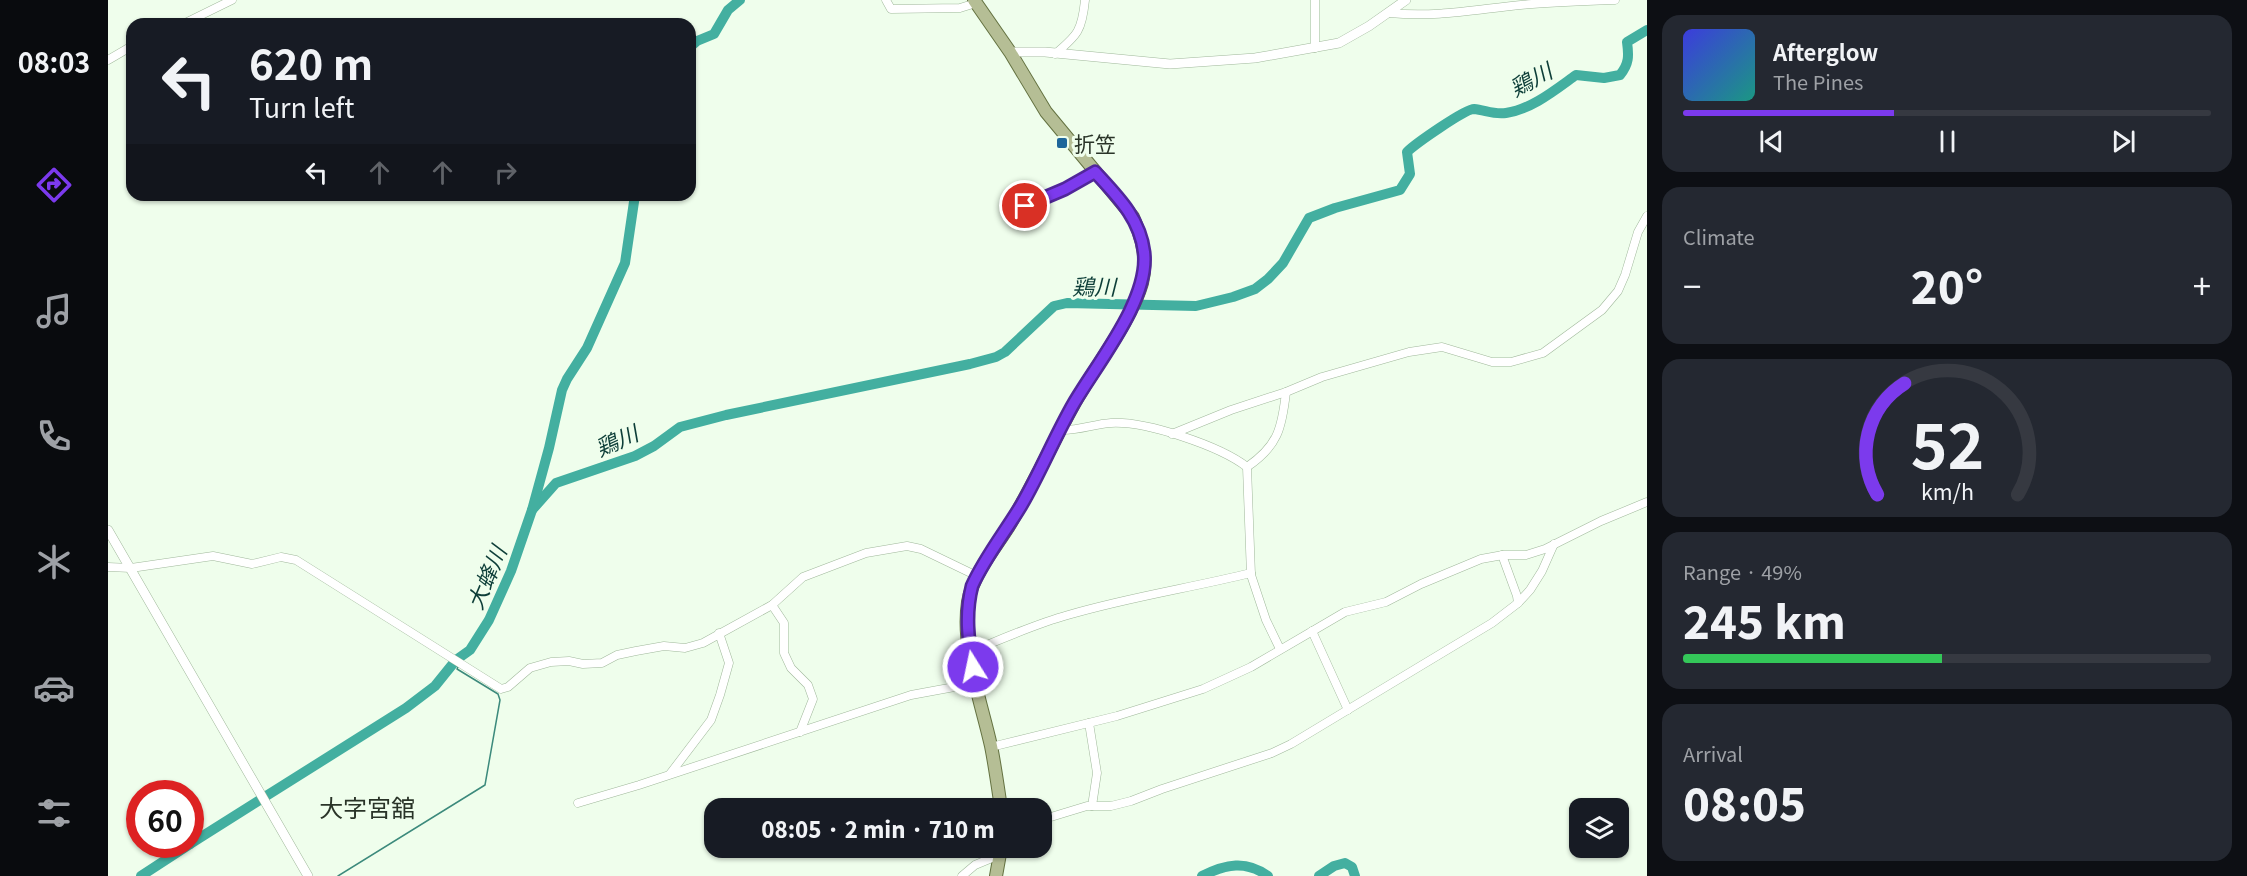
<!DOCTYPE html>
<html lang="en">
<head>
<meta charset="utf-8">
<style>
	:root { --surface:#171b24; --page:#242831; --text:#f1f3f6; --muted:#9ea1a6; --line:#363941; --accent:#7c3aed }
	body { margin:0; font-family:Georgia,"Noto Sans JP",serif; background:var(--page); color:var(--text); height:100vh; display:flex; flex-direction:column; font-size:22px; white-space:nowrap }
	* { box-sizing:border-box; margin:0 }
	p { font-size:20px; color:var(--muted) }
	.icon { flex:none; width:33px; height:33px; fill:none; stroke:currentColor; stroke-width:2; stroke-linecap:round; stroke-linejoin:round }
	.map { position:relative; flex:1; overflow:hidden }
	.panel { display:flex; flex-direction:column; gap:15px; padding:15px; background:#0d0f14; width:600px }
	.panel>* { flex:none }
	.guide { position:absolute; left:18px; top:18px; width:570px; height:183px; border-radius:18px; box-shadow:0 2px 4px #0004; background:#171b24; color:var(--text); overflow:hidden }
	.fabs { position:absolute; left:1461px; top:798px; display:grid; gap:12px }
	.fabs a { display:grid; place-items:center; width:60px; height:60px; border-radius:12px; background:var(--surface); box-shadow:0 2px 4px #0004; font-size:30px }
	.speed { position:absolute; left:18px; top:780px; display:flex; gap:12px; font-size:30px; font-weight:700; text-align:center }
	.speed>* { display:grid; place-content:center; width:78px; height:78px; border-radius:50%; background:var(--surface); box-shadow:0 2px 4px #0004; line-height:1 }
	.speed .limit { border:9px solid #d22; background:#fff; color:#111 }
	.pin { position:absolute; display:grid; place-items:center; width:51px; height:51px; color:#fff; margin:-26px; border:3px solid #fff; border-radius:50%; box-shadow:0 2px 6px #0007 }
	.me { position:absolute; width:66px; margin:-33px; rotate:350deg; stroke-linejoin:round; filter:drop-shadow(0 0 4px #0008) }
	.turn { display:flex; align-items:center; gap:21px; height:126px; padding:0 24px; font-size:27px }
	.turn .icon { width:78px; height:78px; stroke-width:2.5 }
	.turn b { display:block; font-size:42px; line-height:51px }
	.lanes { display:flex; align-items:center; height:57px; padding:0 24px; background:#0003; justify-content:center; gap:30px; direction:ltr }
	.lanes .off { opacity:.35 }
	.big { font-size:45px; font-weight:800; line-height:1.1 }
	.panel .card { flex:1; display:flex; flex-direction:column; justify-content:center; gap:9px; min-width:0; padding:0 21px; border-radius:18px; background:var(--page) }
	.panel .dial { align-items:center; gap:0 }
	.dial svg { height:156px; overflow:visible; fill:none; stroke:var(--line); stroke-width:7; stroke-linecap:round; text-anchor:middle }
	.dial text { fill:var(--text); stroke:none }
	.song { display:flex; align-items:center; gap:18px }
	.cover { width:72px; height:72px; border-radius:9px; background:linear-gradient(135deg,hsl(240 70% 55%),hsl(170 70% 35%)) }
	.played { height:6px; border-radius:3px; background:linear-gradient(90deg,var(--accent) 40%,var(--line) 40%) }
	.keys { display:flex; justify-content:space-around; direction:ltr }
	.heat { display:flex; justify-content:space-between; align-items:center; font-size:33px; direction:ltr }
	.charge { height:9px; border-radius:4px; background:linear-gradient(90deg,#34c759 49%,var(--line) 0) }
	.trip { position:absolute; left:596px; top:798px; width:348px; height:60px; border-radius:18px; background:var(--surface); box-shadow:0 2px 4px #0004; font-weight:800; line-height:60px; text-align:center }
	main { display:flex; flex:1; min-height:0 }
	.tab-bar { display:flex; flex-direction:column; width:108px; justify-content:space-around; align-items:center; background:#090b0e; color:var(--muted) }
	.tab-bar .icon { width:42px; height:42px }
	.tab-bar .selected { color:var(--accent) }
	.tab-bar b { font-size:27px; color:var(--text) }
	.map>svg:first-child { display:block }
</style>
</head>
<body>
<main>
<nav class="tab-bar">
<b>08:03</b>
<svg class="icon selected" aria-label="directions" viewBox="0 0 24 24"><path d="M12 3l9 9-9 9-9-9zM9 14v-3h6M13 9l2 2-2 2"/></svg>
<svg class="icon" aria-label="music" viewBox="0 0 24 24"><path d="M9 18V5l10-2v13"/><circle cx="6" cy="18" r="3"/><circle cx="16" cy="16" r="3"/></svg>
<svg class="icon" aria-label="phone" viewBox="0 0 24 24"><path d="M5 4h4l2 5-3 2q2 4 5 5l2-3 5 2v4C11 20 4 13 5 4z"/></svg>
<svg class="icon" aria-label="climate" viewBox="0 0 24 24"><path d="M12 3v18M4 7l16 10M4 17L20 7"/></svg>
<svg class="icon" aria-label="car" viewBox="0 0 24 24"><path d="M5 17H2v-5l4-1 3-4h7l3 4 3 1v5h-3M9 17h6M6 11h13"/><circle cx="7" cy="17" r="2"/><circle cx="17" cy="17" r="2"/></svg>
<svg class="icon" aria-label="filters" viewBox="0 0 24 24"><path d="M4 7h16M4 17h16"/><circle cx="9" cy="7" r="2"/><circle cx="15" cy="17" r="2"/></svg>
</nav>
<div class="map">
<svg width="1539" height="876" viewBox="0 0 1539 876">
	<rect width="100%" height="100%" fill="#effeec"/>
	<g fill="none" stroke-linecap="round" stroke-linejoin="round">
		<g stroke="#3c8a7c" stroke-width="1.5">
			<polyline points="354,661 362,650"/>
			<polyline points="230,876 377,785 392,700 390,694 349,669 351,665"/>
		</g>
		<g stroke="#43afa0" stroke-width="10">
			<polyline points="582,47 589,41 606,34 620,10 632,0"/>
			<path d="M424 510 448 483 527 456 546 446 572 427 618 415 862 364 888 357 897 352 946 306 959 303 1088 306 1125 297 1147 289 1160 279 1175 263 1201 218 1227 208 1292 190 1302 174 1299 152C1307 144 1357 109 1366 109 1377 110 1386 115 1398 113 1424 109 1447 90 1468 75L1496 78 1512 75C1521 64 1521 56 1519 42L1539 30"/>
			<polyline points="82,844 298,708 327,686 348,660 362,650 381,620 403,571 424,510 441,448 454,390 459,379 479,348 517,263 527,195"/>
			<polyline points="33,876 82,844"/>
			<path d="M1094 876C1118 864 1138 860 1160 876"/>
			<polyline points="1211,876 1226,866 1237,863 1244,867 1247,876"/>
		</g>
		<defs>
			<g id="minor">
				<polyline points="778,0 783,9 852,8 868,3"/>
				<polyline points="1207,0 1207,48"/>
				<path d="M1281 13C1333 18 1373 8 1424 4 1452 2 1480 1 1507 0"/>
				<polyline points="75,24 124,0"/>
				<path d="M947 54C970 35 974 30 977 0"/>
				<polyline points="0,60 24,46"/>
				<polyline points="901,214 957,190 987,172"/>
				<path d="M952 430C970 431 986 424 1003 423 1038 421 1112 446 1139 467"/>
				<polyline points="1064,434 1123,410 1178,392 1214,377 1301,352 1334,347 1384,362 1403,362 1435,353 1494,310 1510,291 1517,275 1530,232 1539,216"/>
				<polyline points="1139,467 1143,575 1158,620 1172,649"/>
				<path d="M1139 467C1170 446 1174 428 1178 392"/>
				<polyline points="1394,555 1409,596 1410,603"/>
				<polyline points="0,567 23,568 105,556 144,564 173,557 188,560 393,689 400,687 422,668 443,662 461,661 475,664 494,663 509,655 528,651 556,646 577,648 595,643 664,605 695,577 758,553 799,546 813,549 869,576"/>
				<polyline points="664,605 676,623 676,653 683,668 700,685 705,699 692,732"/>
				<polyline points="1204,631 1240,710"/>
				<path d="M862 652C894 639 927 624 960 615 1021 597 1082 588 1143 573"/>
				<polyline points="981,723 989,773 984,806"/>
				<polyline points="883,747 1009,716 1095,689 1143,667 1237,612 1278,602 1313,584 1373,559 1395,555 1418,555 1437,549 1493,521 1539,502"/>
				<polyline points="562,774 603,720 612,695 621,663 611,633"/>
				<polyline points="470,803 531,785 803,695 868,683"/>
				<polyline points="933,820 979,806 1003,806 1023,801 1054,789 1164,753 1183,744 1334,653 1384,623 1410,603 1422,590 1434,571 1446,544"/>
				<polyline points="854,876 867,865 891,855"/>
			</g>
			<g id="tertiary">
				<polyline points="902,52 937,52 1062,64 1147,58 1231,43 1261,26 1298,0"/>
				<polyline points="0,530 200,876"/>
			</g>
			<g id="primary">
				<path d="M866 0 902 52 938 112 1025 217C1034 238 1040 259 1034 283 1023 322 985 369 965 406 943 446 924 487 901 526 886 550 865 574 860 602 853 648 873 701 883 746 887 766 890 788 893 808"/>
				<polyline points="888,876 893,848"/>
			</g>
		</defs>
		<use href="#minor" stroke="#a0b89b" stroke-width="9"/>
		<use href="#tertiary" stroke="#a0b89b" stroke-width="10"/>
		<use href="#primary" stroke="#647241" stroke-width="14"/>
		<use href="#minor" stroke="#fff" stroke-width="8"/>
		<use href="#tertiary" stroke="#fff" stroke-width="9"/>
		<use href="#primary" stroke="#b5be95" stroke-width="12"/>
	</g>
	<g fill="none" stroke-linecap="round" stroke-linejoin="round">
		<defs>
			<path id="route" d="M865 667C860 639 857 614 864 586 877 557 898 531 914 504 933 471 947 436 966 403 990 362 1042 299 1036 252 1032 218 1009 196 987 172L957 189 917 206"/>
		</defs>
		<use href="#route" stroke="#51269a" stroke-width="15"/>
		<use href="#route" stroke="#7c3aed" stroke-width="10"/>
	</g>
	<rect fill="#1e669a" stroke="#effeec" stroke-width="2" x="948" y="137" width="12" height="12" rx="3"/>
	<g text-anchor="middle" dominant-baseline="central" stroke-width="6" stroke-linejoin="round" paint-order="stroke">
		<g font-size="21" fill="#2a3428" stroke="#effeec" text-anchor="start">
			<text x="966" y="143">折笠</text>
		</g>
		<g font-size="22" font-style="italic" fill="#0d3e38" stroke="#effeec">
			<text transform="translate(1422 78) rotate(-28)">鶏川</text>
			<text x="986" y="285">鶏川</text>
			<text transform="translate(508 439) rotate(-24)">鶏川</text>
			<text transform="translate(377 577) rotate(-67)">大蜂川</text>
		</g>
		<g font-size="24" fill="#2a3428" stroke="#effeec">
			<text x="259" y="806">大字宮舘</text>
		</g>
	</g>
</svg>
<div class="fabs">
<a><svg class="icon" aria-label="layers" viewBox="0 0 24 24"><path d="M12 4l9 5-9 5-9-5zM3 14l9 5 9-5"/></svg></a>
</div>
<div class="speed"><div class="limit">60</div></div>
<div class="pin" style="left:917px;top:206px;background:#d93025"><svg class="icon" aria-label="arrive" viewBox="0 0 24 24"><path d="M6 21V4h12l-3 4 3 4H6"/></svg></div>
<svg class="me" style="left:865px;top:667px" viewBox="-20 -20 40 40"><circle r="17" fill="#7c3aed" stroke="#fff" stroke-width="3"/><path d="M0-11L8 9 0 5-8 9z" fill="#fff"/></svg>
<div class="trip">08:05 · 2 min · 710 m</div>
<div class="guide">
<div class="turn"><svg class="icon" aria-label="left" viewBox="0 0 24 24"><path d="M17 20v-9H6M10 6l-5 5 5 5"/></svg><div><b>620 m</b>Turn left</div></div>
<div class="lanes"><svg class="icon" aria-label="left" viewBox="0 0 24 24"><path d="M17 20v-9H6M10 6l-5 5 5 5"/></svg><svg class="icon off" aria-label="ahead" viewBox="0 0 24 24"><path d="M12 20V5M6 11l6-6 6 6"/></svg><svg class="icon off" aria-label="ahead" viewBox="0 0 24 24"><path d="M12 20V5M6 11l6-6 6 6"/></svg><svg class="icon off" aria-label="right" viewBox="0 0 24 24"><path d="M7 20v-9h11M14 6l5 5-5 5"/></svg></div>
</div>
</div>
<section class="panel">
<div class="card">
<div class="song"><i class="cover"></i><div><b>Afterglow</b><p>The Pines</p></div></div>
<div class="played"></div>
<div class="keys"><svg class="icon" aria-label="previous" viewBox="0 0 24 24"><path d="M18 5L8 12l10 7zM5 5v14"/></svg><svg class="icon" aria-label="pause" viewBox="0 0 24 24"><path d="M8 5v14M16 5v14"/></svg><svg class="icon" aria-label="next" viewBox="0 0 24 24"><path d="M6 5l10 7-10 7zM19 5v14"/></svg></div>
</div>
<div class="card"><p>Climate</p>
<div class="heat"><a>−</a><b class="big">20°</b><a>+</a></div>
</div>
<div class="card dial"><svg viewBox="0 0 100 80">
<path d="M14 69A42 42 0 1 1 86 69"/>
<path d="M14 69A42 42 0 0 1 28 12" stroke="#7c3aed"/>
<text x="50" y="56" font-size="32" font-weight="700">52</text>
<text x="50" y="72" font-size="11">km/h</text>
</svg></div>
<div class="card"><p>Range · 49%</p><b class="big">245 km</b><div class="charge"></div></div>
<div class="card"><p>Arrival</p><b class="big">08:05</b></div>
</section>
</main>
</body>
</html>
